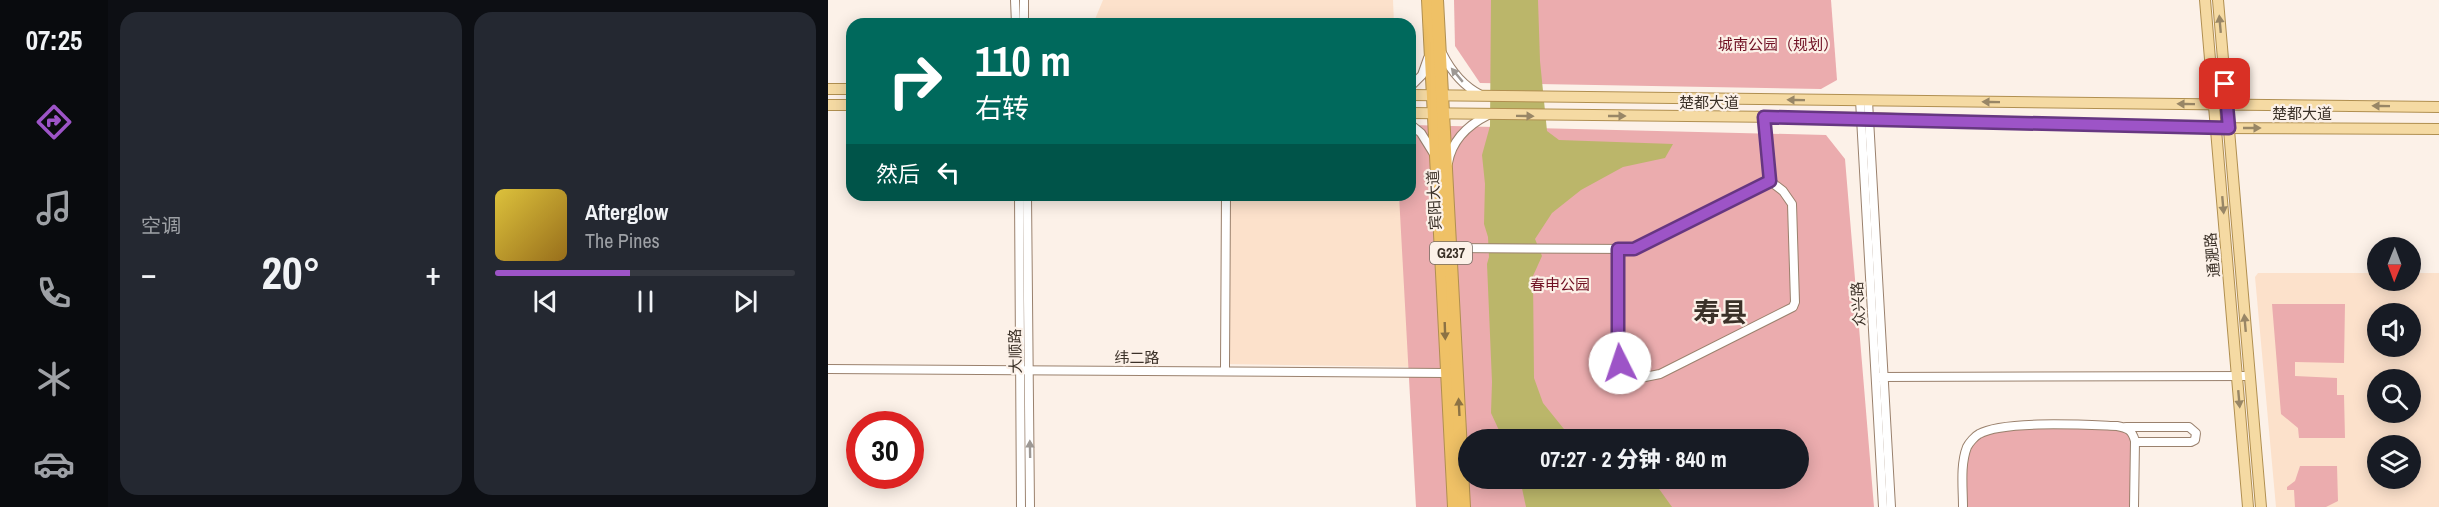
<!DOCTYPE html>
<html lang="zh">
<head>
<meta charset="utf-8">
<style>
	:root { --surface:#171b24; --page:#242831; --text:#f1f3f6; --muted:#9ea1a6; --line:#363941; --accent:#9d54c7 }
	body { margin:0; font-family:"Archivo Narrow","Noto Sans SC",sans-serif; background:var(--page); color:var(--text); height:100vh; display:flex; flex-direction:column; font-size:22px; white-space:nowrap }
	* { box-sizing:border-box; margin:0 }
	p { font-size:20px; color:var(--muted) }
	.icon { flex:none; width:33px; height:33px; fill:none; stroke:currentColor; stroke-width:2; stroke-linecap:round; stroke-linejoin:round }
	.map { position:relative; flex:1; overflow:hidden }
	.details { display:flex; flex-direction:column; gap:12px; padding:12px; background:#0d0f14; width:720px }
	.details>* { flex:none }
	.top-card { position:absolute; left:18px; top:18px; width:570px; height:183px; border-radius:18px; box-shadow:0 3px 15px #0003; background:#00695c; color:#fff; overflow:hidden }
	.needle { width:39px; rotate:181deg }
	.buttons { position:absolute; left:1539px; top:237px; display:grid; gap:12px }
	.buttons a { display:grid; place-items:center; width:54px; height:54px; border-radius:50%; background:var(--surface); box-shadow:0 3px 15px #0003; font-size:30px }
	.speed { position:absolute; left:18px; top:411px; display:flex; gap:12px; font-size:30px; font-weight:700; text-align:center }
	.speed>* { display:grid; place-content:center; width:78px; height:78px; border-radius:50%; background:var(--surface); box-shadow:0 3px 15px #0003; line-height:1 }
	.speed .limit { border:9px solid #d22; background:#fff; color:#111 }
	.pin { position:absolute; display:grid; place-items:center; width:51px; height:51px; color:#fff; margin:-26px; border-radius:12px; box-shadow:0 3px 9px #0006 }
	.me { position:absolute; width:66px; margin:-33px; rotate:356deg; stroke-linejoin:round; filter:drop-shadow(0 0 4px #0008) }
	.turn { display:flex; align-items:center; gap:21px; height:126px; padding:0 30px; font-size:27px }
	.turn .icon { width:78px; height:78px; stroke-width:2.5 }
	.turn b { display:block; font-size:42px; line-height:51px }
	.then { display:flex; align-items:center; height:57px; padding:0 30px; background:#0003; gap:12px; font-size:22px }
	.big { font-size:45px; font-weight:800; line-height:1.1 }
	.details .card { flex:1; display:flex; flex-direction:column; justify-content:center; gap:9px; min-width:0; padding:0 21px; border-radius:18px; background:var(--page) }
	.song { display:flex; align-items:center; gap:18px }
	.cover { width:72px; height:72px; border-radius:9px; background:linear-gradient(135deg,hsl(50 70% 55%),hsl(40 70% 35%)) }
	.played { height:6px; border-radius:3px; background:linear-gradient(90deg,var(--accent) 45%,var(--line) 45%) }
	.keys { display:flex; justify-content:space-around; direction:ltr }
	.heat { display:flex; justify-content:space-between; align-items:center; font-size:33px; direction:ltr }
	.details .tiles { flex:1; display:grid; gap:12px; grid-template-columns:repeat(2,1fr) }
	.trip { position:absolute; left:630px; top:429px; width:351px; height:60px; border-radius:30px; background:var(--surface); box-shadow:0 3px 15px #0003; font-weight:800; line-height:60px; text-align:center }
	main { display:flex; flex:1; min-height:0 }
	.tab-bar { display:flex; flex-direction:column; width:108px; justify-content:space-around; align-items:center; background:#090b0e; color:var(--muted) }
	.tab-bar .icon { width:42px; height:42px }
	.tab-bar .on { color:var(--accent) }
	.tab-bar b { font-size:27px; color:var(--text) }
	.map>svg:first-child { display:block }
</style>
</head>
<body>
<main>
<nav class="tab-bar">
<b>07:25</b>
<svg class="icon on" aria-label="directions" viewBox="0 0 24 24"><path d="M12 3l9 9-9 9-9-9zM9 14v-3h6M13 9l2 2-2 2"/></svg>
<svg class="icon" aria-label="music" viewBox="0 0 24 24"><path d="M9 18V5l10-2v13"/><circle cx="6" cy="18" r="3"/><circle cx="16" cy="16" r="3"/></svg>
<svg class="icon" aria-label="phone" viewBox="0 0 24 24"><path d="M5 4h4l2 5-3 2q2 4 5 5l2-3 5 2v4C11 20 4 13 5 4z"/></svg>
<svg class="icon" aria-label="climate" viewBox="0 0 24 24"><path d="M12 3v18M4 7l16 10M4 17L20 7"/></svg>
<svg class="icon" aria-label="car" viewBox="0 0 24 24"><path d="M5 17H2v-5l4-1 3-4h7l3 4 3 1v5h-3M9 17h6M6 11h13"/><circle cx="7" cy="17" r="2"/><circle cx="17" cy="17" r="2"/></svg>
</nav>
<section class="details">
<div class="tiles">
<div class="card"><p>空调</p>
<div class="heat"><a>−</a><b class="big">20°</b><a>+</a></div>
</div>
<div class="card">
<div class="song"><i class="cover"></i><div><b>Afterglow</b><p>The Pines</p></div></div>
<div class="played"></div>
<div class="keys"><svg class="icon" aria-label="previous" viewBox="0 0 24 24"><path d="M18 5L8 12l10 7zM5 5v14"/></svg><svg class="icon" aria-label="pause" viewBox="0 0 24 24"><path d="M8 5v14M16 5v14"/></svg><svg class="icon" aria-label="next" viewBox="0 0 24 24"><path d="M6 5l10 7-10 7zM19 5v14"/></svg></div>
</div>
</div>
</section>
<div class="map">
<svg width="1611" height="507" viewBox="0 0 1611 507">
	<rect width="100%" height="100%" fill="#fcf1e8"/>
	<g fill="#fce1cb" fill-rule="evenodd">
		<polygon points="275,0 565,0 566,24 265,24"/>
		<polygon points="399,195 579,195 588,367 397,364"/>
		<path d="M1430 273H1549L1550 280H1582L1583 273H1611V507H1448L1427 277ZM1550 314H1582V346H1550ZM1550 380H1582V412H1550ZM1550 446H1582V478H1550Z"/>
	</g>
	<g fill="#ebacae" fill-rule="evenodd">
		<polygon points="626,0 1003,0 1009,80 993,89 652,83 627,46"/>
		<path d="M582 125 998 135 1017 159 1046 507H588L571 195H582ZM640 440H970V478H640Z"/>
		<polygon points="1444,304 1517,304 1516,363 1467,362 1467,376 1509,378 1509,395 1516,395 1517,438 1471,438 1470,428 1453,414"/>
		<path d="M1219 426 1287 427 1304 434 1305 507H1137C1137 489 1133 463 1141 447 1152 425 1198 428 1219 426Z"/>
		<polygon points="1472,466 1509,466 1510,501 1498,507 1467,507 1466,490 1459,490 1459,487 1467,481"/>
	</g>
	<g fill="#bbb66a">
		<polygon points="663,0 710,0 712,61 719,131 731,140 845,144 837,158 795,167 753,190 724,213 707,239 714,256 705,276 706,378 715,403 744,439 675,439 663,413 664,382 659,264 661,257 660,237 656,224 657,184 654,155 662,126"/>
		<polygon points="692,479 824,479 844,507 698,507"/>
	</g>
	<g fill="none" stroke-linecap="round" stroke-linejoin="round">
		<defs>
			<g id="minor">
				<polyline points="187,0 188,24"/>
				<polyline points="196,0 196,24"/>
				<path d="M614 53C623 71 635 86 653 95"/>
				<polyline points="582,87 594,75 600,58"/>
				<polyline points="1032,100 1055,507"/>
				<polyline points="1040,101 1063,507"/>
				<polyline points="582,124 593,133 606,154"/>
				<path d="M620 163C624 140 640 125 660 115"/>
				<polyline points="191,195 193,507"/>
				<polyline points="199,195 202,507"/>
				<polyline points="623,248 806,249 942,181 936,117"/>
				<polyline points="790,249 790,351 792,363 803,376 812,378 832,374 965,307 967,302 964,204 955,191 942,181"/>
				<polyline points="397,368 398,195"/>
				<polyline points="0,369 618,373"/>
				<polyline points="1051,377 1422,376"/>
				<polyline points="1298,427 1361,427 1368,433 1367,440 1363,442 1307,442"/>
				<path d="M1135 507C1135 488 1132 465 1139 447 1141 443 1147 436 1151 434 1175 420 1260 425 1289 426 1300 428 1304 430 1307 441L1306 507"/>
			</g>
			<g id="major">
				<polyline points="1377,0 1420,507"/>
				<polyline points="1390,0 1433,507"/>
				<polyline points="0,89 24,89"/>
				<polyline points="582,95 1611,107"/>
				<polyline points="0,105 24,105"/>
				<polyline points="582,113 1033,118 1388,128 1611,129"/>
			</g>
			<g id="highway">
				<polyline points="600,0 626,507"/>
				<polyline points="609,0 636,507"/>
			</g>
		</defs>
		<use href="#minor" stroke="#9a816d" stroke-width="10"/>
		<use href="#major" stroke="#b08f50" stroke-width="12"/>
		<use href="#highway" stroke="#b08f50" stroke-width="14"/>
		<use href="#minor" stroke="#fff" stroke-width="8"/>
		<use href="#major" stroke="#f5daa3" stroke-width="10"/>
		<use href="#highway" stroke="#efc166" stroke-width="12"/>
	</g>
	<defs><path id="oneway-solid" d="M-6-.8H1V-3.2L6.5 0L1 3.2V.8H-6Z" transform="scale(1.5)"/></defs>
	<g fill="#988666">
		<use href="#oneway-solid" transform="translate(1392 24) rotate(-95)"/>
		<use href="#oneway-solid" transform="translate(968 100) rotate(-179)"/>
		<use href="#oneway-solid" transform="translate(1163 102) rotate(-179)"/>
		<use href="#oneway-solid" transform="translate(1358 104) rotate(-179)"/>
		<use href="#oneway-solid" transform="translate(1553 106) rotate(-179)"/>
		<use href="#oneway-solid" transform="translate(697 116) rotate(1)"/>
		<use href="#oneway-solid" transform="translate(789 116)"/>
		<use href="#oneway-solid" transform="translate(1424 128)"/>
		<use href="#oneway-solid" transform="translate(1395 205) rotate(85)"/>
		<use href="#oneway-solid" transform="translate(1417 323) rotate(-95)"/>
		<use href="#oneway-solid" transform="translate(1411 399) rotate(85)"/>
	</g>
	<g fill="#9d9894">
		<use href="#oneway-solid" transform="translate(629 75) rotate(-130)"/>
		<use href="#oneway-solid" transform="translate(202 449) rotate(-91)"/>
	</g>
	<g fill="#8c7244">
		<use href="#oneway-solid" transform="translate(617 331) rotate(88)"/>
		<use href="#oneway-solid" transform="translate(631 407) rotate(-93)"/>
	</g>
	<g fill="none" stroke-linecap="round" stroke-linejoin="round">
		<defs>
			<polyline id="route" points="792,363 790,351 790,249 806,249 942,181 936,117 1401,128 1397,84"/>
		</defs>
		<use href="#route" stroke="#663781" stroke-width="15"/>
		<use href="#route" stroke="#9d54c7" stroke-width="10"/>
	</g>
	<g text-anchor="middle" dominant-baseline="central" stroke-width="4.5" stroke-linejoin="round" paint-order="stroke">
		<rect fill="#fcf1e8" stroke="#756b62" stroke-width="1.5" x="602" y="242" width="42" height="22" rx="4.5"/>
		<g font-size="14" font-weight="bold" fill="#3b3128">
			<text x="623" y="253">G237</text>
		</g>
		<g font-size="15" fill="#6f0f22" stroke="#fcf1e8">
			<text x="950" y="44">城南公园（规划）</text>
			<text x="732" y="284">春申公园</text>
		</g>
		<g font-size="15" fill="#3b3128" stroke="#fcf1e8">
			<text x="881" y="102">楚都大道</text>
			<text x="1474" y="113">楚都大道</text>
			<text transform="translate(606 200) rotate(-93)">宾阳大道</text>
			<text transform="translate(1384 255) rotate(-95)">通淝路</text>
			<text transform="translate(1030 304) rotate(-93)">众兴路</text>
			<text transform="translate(187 351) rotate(-91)">大顺路</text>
			<text x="309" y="357">纬二路</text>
		</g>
		<g font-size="27" font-weight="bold" fill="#3b3128" stroke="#fcf1e8">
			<text x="892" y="312">寿县</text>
		</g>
	</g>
</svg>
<div class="buttons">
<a><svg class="needle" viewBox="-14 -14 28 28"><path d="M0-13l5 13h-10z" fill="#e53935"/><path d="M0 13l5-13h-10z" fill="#9ea1a6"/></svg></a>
<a><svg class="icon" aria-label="sound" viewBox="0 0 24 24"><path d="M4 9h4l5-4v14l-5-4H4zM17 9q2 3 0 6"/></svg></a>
<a><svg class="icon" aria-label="search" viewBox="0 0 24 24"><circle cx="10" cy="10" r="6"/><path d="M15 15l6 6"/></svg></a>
<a><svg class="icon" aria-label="layers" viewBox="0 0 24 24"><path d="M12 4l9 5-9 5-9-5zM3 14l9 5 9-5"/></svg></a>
</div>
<div class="speed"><div class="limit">30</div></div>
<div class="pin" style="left:1397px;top:84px;background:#d93025"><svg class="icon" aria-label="arrive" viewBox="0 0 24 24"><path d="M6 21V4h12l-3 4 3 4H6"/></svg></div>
<svg class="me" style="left:792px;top:363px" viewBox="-20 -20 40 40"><circle r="19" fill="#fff"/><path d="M0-13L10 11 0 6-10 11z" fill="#9d54c7"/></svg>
<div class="trip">07:27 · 2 分钟 · 840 m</div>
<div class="top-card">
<div class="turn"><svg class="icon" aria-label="right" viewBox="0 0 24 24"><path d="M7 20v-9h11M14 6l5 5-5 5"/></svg><div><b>110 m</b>右转</div></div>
<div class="then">然后<svg class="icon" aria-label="left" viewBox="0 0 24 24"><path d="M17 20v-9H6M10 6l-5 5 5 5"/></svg></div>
</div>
</div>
</main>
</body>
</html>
